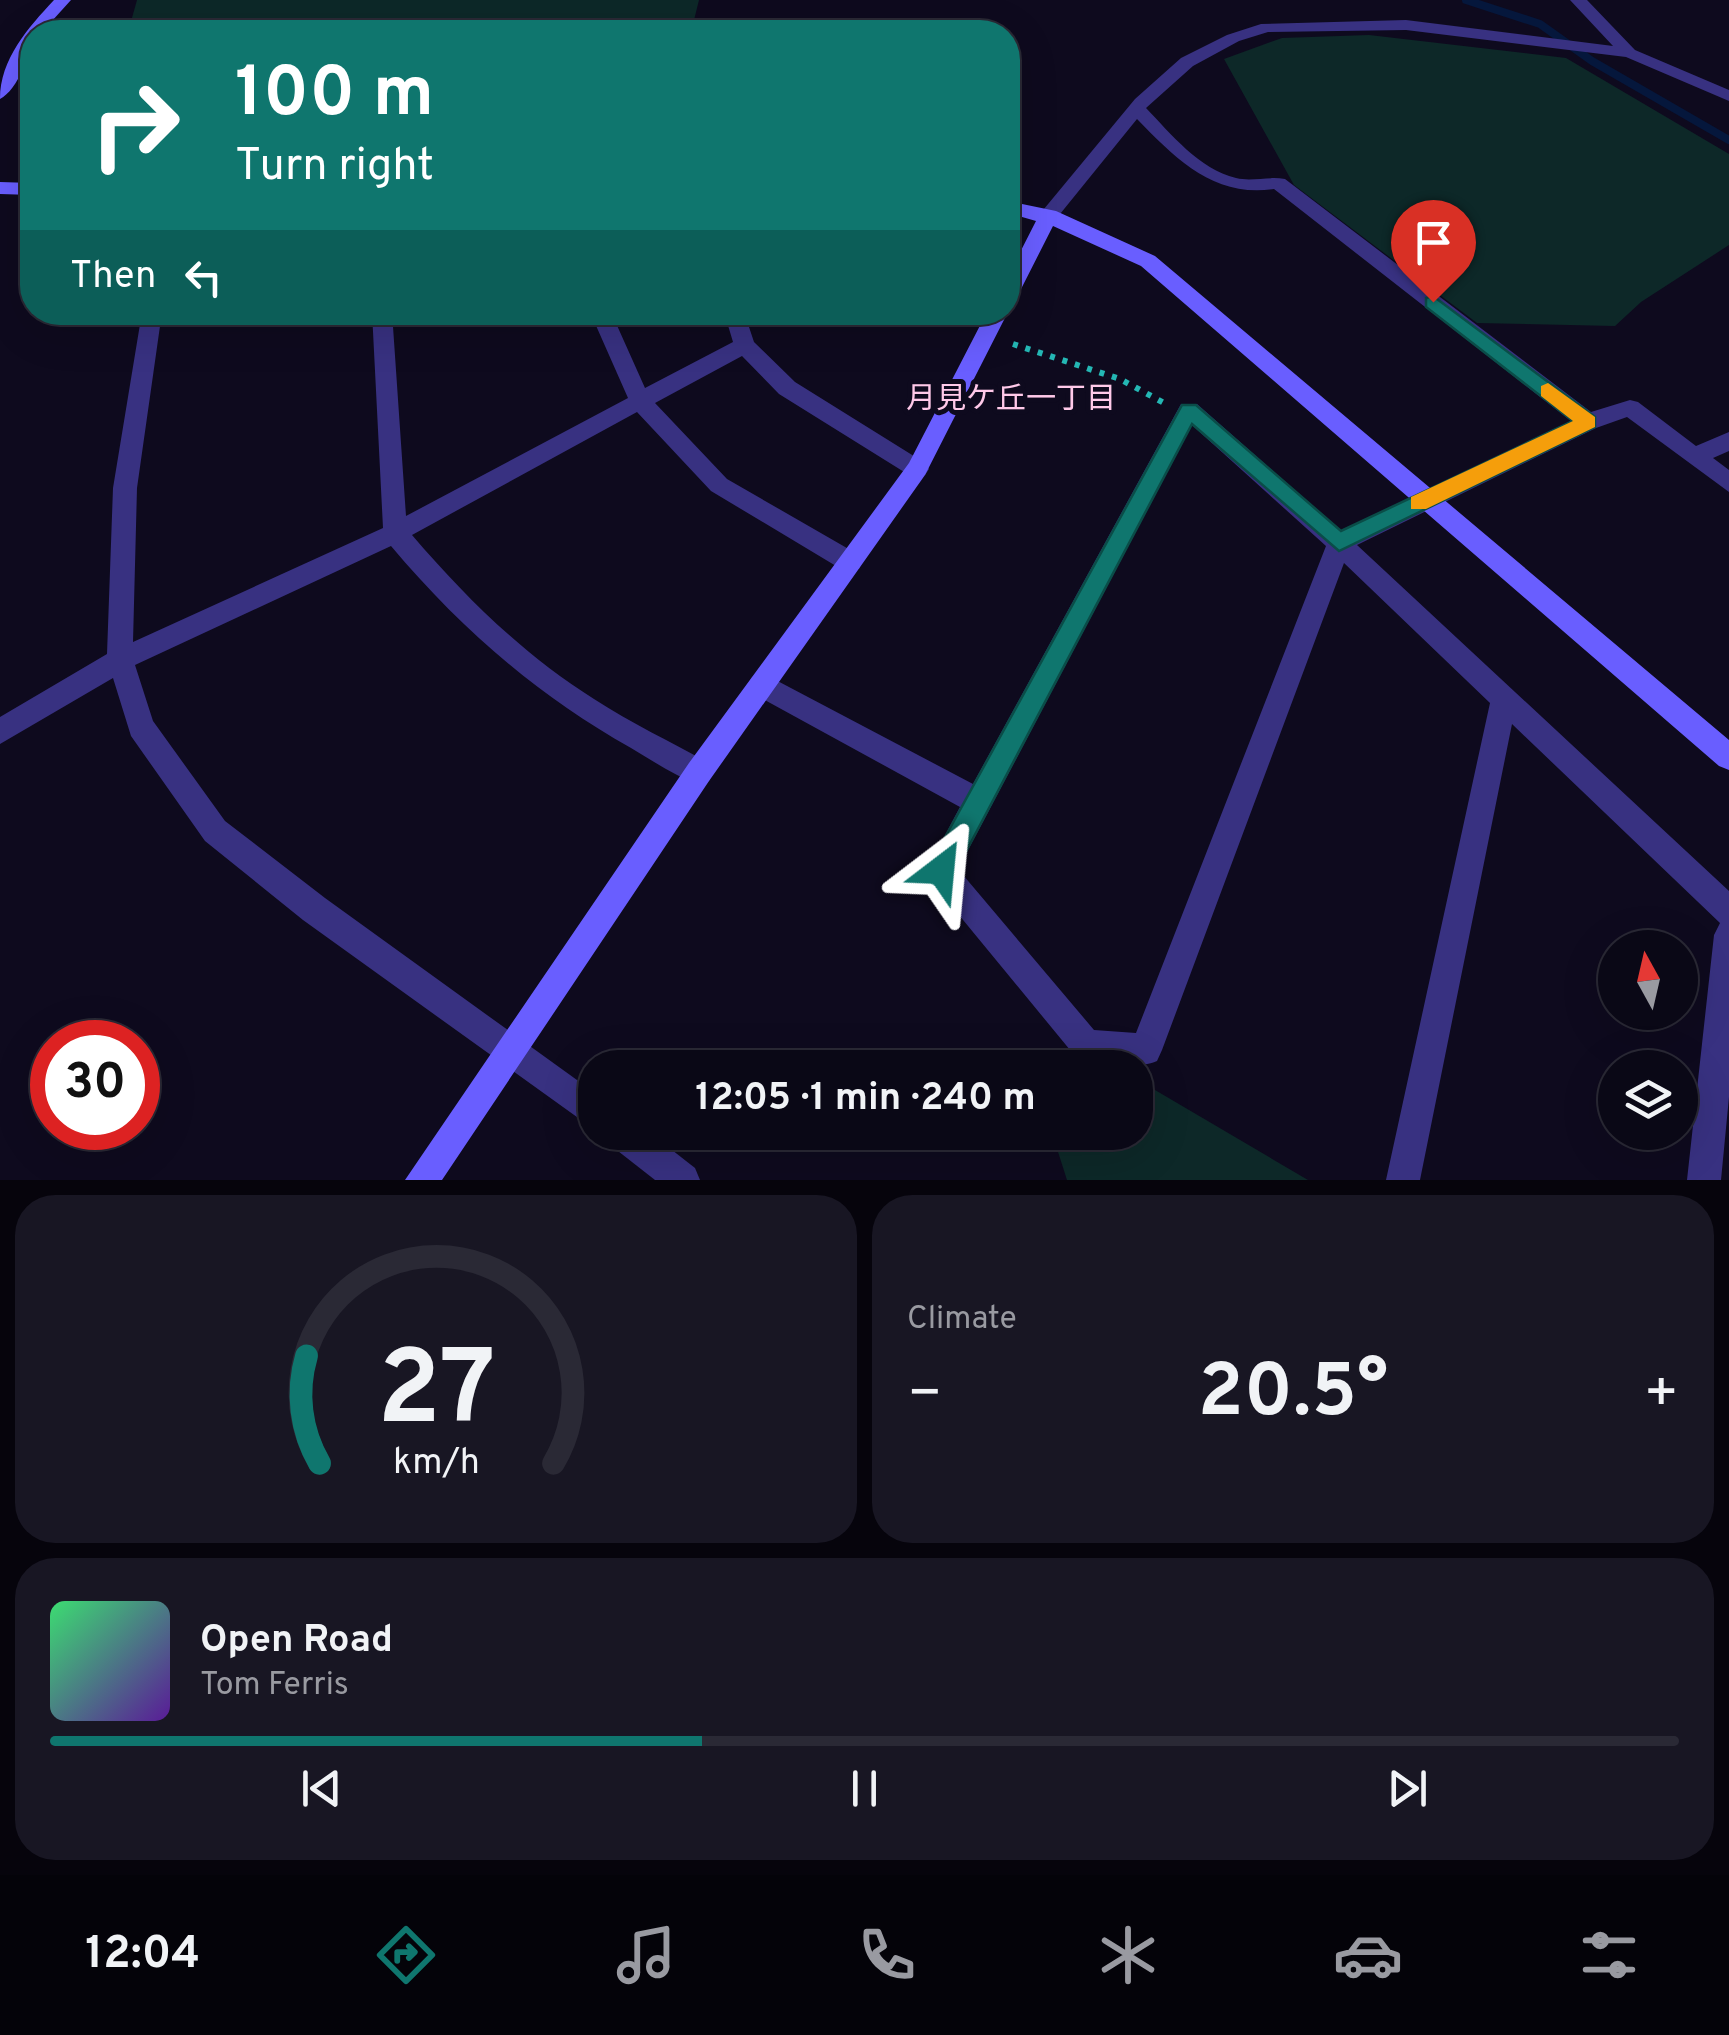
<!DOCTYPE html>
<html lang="en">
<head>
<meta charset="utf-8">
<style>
	:root { --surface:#0a0816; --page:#181623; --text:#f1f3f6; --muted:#999aa1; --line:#2a2935; --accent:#0f766e }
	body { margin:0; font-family:Overpass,"Noto Sans JP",sans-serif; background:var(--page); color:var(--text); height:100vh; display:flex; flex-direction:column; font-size:38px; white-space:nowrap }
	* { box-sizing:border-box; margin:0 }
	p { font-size:32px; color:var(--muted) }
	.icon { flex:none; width:55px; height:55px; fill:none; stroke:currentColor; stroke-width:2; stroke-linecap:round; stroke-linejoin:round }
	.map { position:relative; height:1180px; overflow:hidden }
	.panel { display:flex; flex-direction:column; gap:15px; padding:15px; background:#06040c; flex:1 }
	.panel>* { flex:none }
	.banner { position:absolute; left:20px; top:20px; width:1000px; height:305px; border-radius:40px; box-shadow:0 10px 40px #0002,0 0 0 2px var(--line); background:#0f766e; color:#fff; overflow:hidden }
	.needle { width:65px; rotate:352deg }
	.buttons { position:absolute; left:1598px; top:930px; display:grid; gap:20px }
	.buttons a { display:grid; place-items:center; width:100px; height:100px; border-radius:50%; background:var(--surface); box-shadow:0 10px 40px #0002,0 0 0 2px var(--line); font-size:50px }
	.speed { position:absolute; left:30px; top:1020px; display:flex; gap:20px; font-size:50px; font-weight:700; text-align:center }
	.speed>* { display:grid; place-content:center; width:130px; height:130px; border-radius:50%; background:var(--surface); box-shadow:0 10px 40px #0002,0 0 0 2px var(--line); line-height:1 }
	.speed .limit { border:15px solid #d22; background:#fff; color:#111 }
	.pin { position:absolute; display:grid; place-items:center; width:85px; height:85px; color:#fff; margin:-102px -42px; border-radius:50% 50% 50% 0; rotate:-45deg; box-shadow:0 0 10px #0007 }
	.pin .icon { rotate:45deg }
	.me { position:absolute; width:110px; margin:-55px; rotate:29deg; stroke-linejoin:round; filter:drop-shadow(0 0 8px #0008) }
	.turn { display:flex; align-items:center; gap:35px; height:210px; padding:0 50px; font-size:45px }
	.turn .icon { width:130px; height:130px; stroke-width:2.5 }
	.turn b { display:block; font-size:70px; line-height:85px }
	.then { display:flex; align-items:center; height:95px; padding:0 50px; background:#0003; gap:20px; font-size:38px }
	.big { font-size:75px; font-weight:700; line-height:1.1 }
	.panel .tile { flex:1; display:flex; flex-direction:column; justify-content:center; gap:15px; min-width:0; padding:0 35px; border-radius:40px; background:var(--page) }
	.panel .dial { align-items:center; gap:0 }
	.dial svg { height:260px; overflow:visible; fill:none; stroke:var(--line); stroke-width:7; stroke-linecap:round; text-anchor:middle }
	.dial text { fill:var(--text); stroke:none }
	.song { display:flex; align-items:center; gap:30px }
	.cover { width:120px; height:120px; border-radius:15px; background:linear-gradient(135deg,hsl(140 70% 55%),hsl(270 70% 35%)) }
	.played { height:10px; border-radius:5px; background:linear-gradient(90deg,var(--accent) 40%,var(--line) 40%) }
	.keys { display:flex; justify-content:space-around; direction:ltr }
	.heat { display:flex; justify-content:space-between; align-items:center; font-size:55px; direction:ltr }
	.panel .tiles { flex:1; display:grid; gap:15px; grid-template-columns:1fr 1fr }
	.tile:last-child { grid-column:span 2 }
	.trip { position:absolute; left:578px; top:1050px; width:575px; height:100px; border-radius:40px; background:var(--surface); box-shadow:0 10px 40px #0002,0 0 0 2px var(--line); font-weight:700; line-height:100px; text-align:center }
	.tab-bar { display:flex; height:160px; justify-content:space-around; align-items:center; background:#040309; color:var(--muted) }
	.tab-bar .icon { width:70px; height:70px }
	.tab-bar .selected { color:var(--accent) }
	.tab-bar b { font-size:45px; color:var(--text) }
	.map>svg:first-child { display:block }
</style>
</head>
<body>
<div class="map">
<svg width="1729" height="1180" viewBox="0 0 1729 1180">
	<rect width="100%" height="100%" fill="#0e0a1e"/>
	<g fill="#0d2828">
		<polygon points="137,0 699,0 691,32 128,32"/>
		<polygon points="1369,35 1566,58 1729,154 1729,245 1641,302 1615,326 1477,323 1294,185 1224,59 1282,38"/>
		<polygon points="1135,1084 1155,1090 1308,1180 1067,1180 1052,1133 1135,1132"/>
	</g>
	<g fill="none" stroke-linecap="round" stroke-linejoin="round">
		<polyline stroke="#05173c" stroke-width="8" points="1466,0 1540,24 1592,61 1729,140"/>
		<polyline stroke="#24b7b4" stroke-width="6" stroke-dasharray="5 8" stroke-linecap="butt" points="1013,344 1120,379 1164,403"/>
		<g fill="#383181" fill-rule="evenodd">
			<path d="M1570 0H1587L1635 50 1729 90V101L1626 57 1406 30 1268 32 1239 41 1193 66 1146 108C1171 134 1199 169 1236 178 1252 182 1268 176 1285 179L1591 412 1630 400 1638 402 1696 446 1729 432V451L1713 458 1729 470V492L1627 417 1596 428 1357 545 1729 891V1097L1721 1180H1687L1714 935 1720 923 1512 724 1420 1180H1386L1490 703 1344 563 1162 1050 1157 1061C1136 1070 1096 1065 1075 1056L931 881 926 871 960 807 752 693 748 685 752 677 761 673 770 677 973 784 1181 404H1197L1341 531 1571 421 1274 189C1214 198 1176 159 1137 119L1056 219H1042L1039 215 1135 99 1181 58 1227 35 1261 24 1406 20 1613 46ZM1192 425 1326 546 1136 1033 1094 1030 958 869Z"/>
			<path d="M142 312H162L137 488 133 642 383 528 372 312H392L406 516 628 398 590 312H611L645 388 733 342 724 312H744L754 342 795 382 925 463 929 469 925 475H909L779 394 742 356 655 403 727 479 859 555 862 562 859 569H841L711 491 637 412 412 535C466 598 524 655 594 699 631 723 671 742 709 763L713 772 709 781 699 785C675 776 653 761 631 748 537 695 461 629 391 546L135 665 153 721 225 821 325 898 595 1093V1130L303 920 205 841 131 736 113 678 0 744V717L107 654 113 488Z"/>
			<polygon points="604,1132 649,1132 695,1168 700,1180 655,1180 609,1144"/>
		</g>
		<g fill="#695eff" fill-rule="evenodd">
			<path d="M54 0H71L42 32H32C32 52 18 90 0 99 0 59 28 28 54 0Z"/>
			<polygon points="0,182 32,183 32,195 0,194"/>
			<polygon points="1008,201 1056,211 1155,256 1729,740 1729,770 1719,766 1141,266 1053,226 1018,295 1008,302 1008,276 1036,221 1008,213"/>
			<polygon points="1008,311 1008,312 925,475 709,781 442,1180 405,1180 689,763 909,463 987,312"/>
		</g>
	</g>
	<polygon fill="#0f766e" stroke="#0a4d48" stroke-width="2.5" points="1433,296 1595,417 1595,427 1339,551 1192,424 951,880 941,884 932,880 928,870 932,861 1182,405 1196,405 1341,531 1573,421 1426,307 1426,298"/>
	<polygon fill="#f59e0b" points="1548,383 1595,417 1595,427 1426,509 1411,509 1411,497 1573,421 1541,396 1541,386"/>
	<g text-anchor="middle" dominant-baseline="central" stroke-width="10" stroke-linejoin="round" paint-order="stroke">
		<g font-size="30" fill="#ffc9e9" stroke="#0e0a1e">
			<text x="1011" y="400">月見ケ丘一丁目</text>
		</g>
	</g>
</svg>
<div class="buttons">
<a><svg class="needle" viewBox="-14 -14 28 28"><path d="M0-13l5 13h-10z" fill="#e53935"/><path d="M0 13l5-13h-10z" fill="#999aa1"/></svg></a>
<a><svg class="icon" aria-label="layers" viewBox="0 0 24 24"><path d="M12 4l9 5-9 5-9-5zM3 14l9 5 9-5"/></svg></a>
</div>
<div class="speed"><div class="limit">30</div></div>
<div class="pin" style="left:1433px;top:302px;background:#d93025"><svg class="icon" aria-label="arrive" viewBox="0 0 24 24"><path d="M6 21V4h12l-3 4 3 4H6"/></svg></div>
<svg class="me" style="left:941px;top:870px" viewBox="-20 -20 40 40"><path d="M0-17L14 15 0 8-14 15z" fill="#0f766e" stroke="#fff" stroke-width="4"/></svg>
<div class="trip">12:05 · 1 min · 240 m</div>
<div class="banner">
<div class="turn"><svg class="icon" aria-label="right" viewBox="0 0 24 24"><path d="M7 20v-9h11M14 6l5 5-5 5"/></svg><div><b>100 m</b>Turn right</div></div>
<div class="then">Then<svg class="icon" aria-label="left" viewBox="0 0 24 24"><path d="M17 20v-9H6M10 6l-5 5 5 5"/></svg></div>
</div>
</div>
<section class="panel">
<div class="tiles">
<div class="tile dial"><svg viewBox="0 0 100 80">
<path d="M14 69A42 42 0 1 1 86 69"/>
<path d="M14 69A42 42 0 0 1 10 36" stroke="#0f766e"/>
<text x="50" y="56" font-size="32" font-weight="700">27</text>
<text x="50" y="72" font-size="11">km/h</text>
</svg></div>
<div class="tile"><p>Climate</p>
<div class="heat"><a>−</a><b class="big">20.5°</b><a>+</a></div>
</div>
<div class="tile">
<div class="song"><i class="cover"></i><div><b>Open Road</b><p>Tom Ferris</p></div></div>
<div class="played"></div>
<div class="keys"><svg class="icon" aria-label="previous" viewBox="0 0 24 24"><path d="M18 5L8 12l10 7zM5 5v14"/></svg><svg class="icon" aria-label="pause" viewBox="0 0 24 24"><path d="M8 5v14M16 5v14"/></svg><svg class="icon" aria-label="next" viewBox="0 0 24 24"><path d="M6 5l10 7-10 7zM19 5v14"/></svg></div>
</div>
</div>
</section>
<nav class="tab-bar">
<b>12:04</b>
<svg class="icon selected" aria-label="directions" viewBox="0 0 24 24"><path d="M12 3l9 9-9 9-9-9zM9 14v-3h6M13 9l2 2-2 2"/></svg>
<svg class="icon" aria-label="music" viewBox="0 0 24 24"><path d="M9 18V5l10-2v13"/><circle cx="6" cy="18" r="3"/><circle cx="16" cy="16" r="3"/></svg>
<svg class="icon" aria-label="phone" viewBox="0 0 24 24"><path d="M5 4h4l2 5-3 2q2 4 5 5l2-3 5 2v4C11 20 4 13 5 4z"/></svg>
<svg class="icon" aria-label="climate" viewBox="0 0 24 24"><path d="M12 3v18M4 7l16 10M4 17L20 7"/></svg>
<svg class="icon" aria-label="car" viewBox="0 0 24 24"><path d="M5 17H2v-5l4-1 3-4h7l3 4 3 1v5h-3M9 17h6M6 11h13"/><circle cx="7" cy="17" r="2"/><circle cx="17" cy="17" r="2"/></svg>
<svg class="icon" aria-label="filters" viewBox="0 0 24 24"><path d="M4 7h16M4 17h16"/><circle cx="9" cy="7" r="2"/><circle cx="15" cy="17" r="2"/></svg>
</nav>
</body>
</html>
